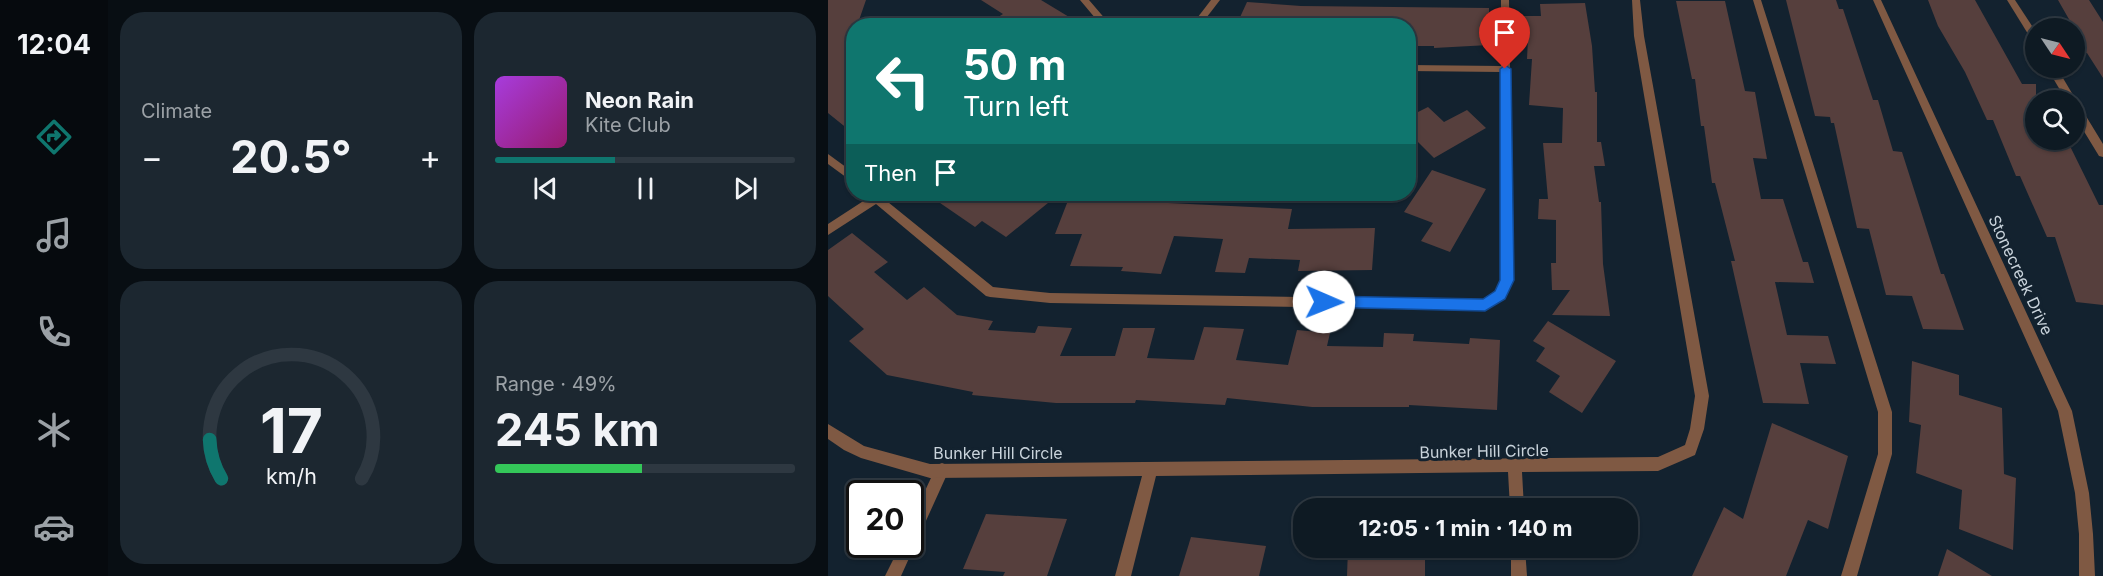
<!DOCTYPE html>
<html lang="en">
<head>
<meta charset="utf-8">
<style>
	:root { --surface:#0e1a23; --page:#1c2730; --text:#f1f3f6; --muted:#9ba1a6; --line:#2e3841; --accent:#0f766e }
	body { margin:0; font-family:Inter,sans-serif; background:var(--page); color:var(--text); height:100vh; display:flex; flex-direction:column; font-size:22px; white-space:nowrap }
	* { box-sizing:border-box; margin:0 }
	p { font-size:20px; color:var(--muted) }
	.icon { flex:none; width:33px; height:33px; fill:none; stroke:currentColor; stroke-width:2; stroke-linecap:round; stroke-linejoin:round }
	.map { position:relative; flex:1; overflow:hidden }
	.panel { display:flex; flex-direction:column; gap:12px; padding:12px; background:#080e13; width:720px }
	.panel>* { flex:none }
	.hud { position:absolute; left:18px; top:18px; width:570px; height:183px; border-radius:24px; box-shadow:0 2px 4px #0004,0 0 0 2px var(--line); background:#0f766e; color:#fff; overflow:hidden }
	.needle { width:39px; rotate:125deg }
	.fabs { position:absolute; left:1197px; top:18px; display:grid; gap:12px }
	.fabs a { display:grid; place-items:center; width:60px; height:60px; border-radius:50%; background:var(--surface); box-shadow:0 2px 4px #0004,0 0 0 2px var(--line); font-size:30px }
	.speed { position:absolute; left:18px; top:480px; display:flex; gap:12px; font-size:30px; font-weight:700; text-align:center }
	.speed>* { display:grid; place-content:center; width:78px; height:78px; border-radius:50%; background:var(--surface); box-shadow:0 2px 4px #0004,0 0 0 2px var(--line); line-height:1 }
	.speed .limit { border:3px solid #111; border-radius:9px; background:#fff; color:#111 }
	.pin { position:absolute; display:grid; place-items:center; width:51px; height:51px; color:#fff; margin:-62px -26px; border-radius:50% 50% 50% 0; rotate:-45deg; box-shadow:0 0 6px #0007 }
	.pin .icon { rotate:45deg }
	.me { position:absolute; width:66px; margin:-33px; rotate:91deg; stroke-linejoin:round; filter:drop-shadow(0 0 4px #0008) }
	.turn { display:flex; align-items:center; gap:21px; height:126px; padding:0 18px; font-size:27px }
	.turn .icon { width:78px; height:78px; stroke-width:2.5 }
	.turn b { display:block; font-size:42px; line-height:51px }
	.then { display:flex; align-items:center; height:57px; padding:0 18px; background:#0003; gap:12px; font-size:22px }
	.big { font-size:45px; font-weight:700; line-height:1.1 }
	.panel .widget { flex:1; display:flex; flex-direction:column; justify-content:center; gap:9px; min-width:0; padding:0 21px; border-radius:24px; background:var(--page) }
	.panel .dial { align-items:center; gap:0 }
	.dial svg { height:156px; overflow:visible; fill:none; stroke:var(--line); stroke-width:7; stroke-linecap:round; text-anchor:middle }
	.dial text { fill:var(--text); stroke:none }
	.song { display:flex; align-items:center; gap:18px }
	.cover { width:72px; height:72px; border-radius:9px; background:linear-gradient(135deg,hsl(280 70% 55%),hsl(320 70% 35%)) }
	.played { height:6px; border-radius:3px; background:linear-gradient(90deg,var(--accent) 40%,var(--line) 40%) }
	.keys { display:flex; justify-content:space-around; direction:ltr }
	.heat { display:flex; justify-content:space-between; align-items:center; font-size:33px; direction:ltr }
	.charge { height:9px; border-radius:4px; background:linear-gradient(90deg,#34c759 49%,var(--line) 0) }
	.panel .tiles { flex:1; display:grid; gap:12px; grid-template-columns:repeat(2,1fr) }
	.trip { position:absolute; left:465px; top:498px; width:345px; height:60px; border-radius:24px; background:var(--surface); box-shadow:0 2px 4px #0004,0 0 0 2px var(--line); font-weight:700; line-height:60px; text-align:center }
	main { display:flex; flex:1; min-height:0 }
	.menu { display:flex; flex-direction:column; width:108px; justify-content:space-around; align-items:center; background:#060a0e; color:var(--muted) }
	.menu .icon { width:42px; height:42px }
	.menu .on { color:var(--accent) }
	.menu b { font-size:27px; color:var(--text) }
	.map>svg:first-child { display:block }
</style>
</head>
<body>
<main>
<nav class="menu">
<b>12:04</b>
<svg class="icon on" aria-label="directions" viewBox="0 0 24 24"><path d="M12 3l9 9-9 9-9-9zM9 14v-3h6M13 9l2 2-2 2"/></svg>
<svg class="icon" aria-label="music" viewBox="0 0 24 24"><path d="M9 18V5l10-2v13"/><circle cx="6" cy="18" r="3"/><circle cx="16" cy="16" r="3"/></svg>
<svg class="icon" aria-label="phone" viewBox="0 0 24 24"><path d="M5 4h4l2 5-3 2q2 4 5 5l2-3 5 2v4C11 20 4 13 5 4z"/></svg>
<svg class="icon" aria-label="climate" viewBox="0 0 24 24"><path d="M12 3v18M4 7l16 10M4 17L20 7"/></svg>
<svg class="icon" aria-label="car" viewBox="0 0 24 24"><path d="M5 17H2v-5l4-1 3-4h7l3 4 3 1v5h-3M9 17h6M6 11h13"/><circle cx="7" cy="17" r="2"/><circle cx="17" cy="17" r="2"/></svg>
</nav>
<section class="panel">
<div class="tiles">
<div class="widget"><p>Climate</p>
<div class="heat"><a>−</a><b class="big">20.5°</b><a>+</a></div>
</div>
<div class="widget">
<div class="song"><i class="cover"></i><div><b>Neon Rain</b><p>Kite Club</p></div></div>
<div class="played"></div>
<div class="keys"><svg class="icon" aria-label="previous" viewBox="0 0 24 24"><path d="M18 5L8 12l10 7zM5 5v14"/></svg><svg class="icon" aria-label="pause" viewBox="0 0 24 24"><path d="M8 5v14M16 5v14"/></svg><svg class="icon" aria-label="next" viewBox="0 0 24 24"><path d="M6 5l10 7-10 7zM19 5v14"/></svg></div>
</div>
<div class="widget dial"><svg viewBox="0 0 100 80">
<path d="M14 69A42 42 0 1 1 86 69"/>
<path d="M14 69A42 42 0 0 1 8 49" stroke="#0f766e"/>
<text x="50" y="56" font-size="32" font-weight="700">17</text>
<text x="50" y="72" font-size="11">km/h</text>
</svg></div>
<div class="widget"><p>Range · 49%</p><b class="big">245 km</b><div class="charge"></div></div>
</div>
</section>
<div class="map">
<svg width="1275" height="576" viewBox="0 0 1275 576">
	<rect width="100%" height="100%" fill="#13222f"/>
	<g fill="#563f3d">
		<polygon points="0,0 38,0 29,26 26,26 26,134 0,113"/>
		<polygon points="153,0 213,0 256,26 156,26 175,14"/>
		<polygon points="958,0 1008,0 1011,9 1015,9 1045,100 1050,100 1065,151 1074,152 1113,274 1116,274 1136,330 1095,329 1084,296 1058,295 1041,229 1029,228 1006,123 1003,123 1002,117 987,116"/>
		<polygon points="1100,0 1147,0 1194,84 1208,84 1208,140 1239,140 1271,205 1275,205 1275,305 1248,302 1227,237 1219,237 1192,176 1188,176 1165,120 1159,120 1137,72 1110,26"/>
		<polygon points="1230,0 1261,0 1275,22 1275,78 1259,53 1246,53 1246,28"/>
		<polygon points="848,1 897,1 917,91 927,92 939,159 925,158 933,199 955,199 975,262 980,262 986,283 947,282 959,335 1000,336 1008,364 972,363 981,404 935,403 903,261 907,261 887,183 884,183 876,126 873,126 867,79 864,79"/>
		<polygon points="419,2 473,6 661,8 661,16 671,16 671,38 661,38 661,45 606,48 606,46 580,46 580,26 408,26"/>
		<polygon points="757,3 764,46 767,92 769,92 769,142 773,142 777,166 766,166 771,202 773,202 775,264 782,316 724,315 742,290 724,290 723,263 728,263 728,220 710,219 711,199 720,199 715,143 734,143 735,108 701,105 704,59 699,59 700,38 684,38 683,16 713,16 712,4"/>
		<polygon points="600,107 616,122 639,110 658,128 606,158 580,132 580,117"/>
		<polygon points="604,170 658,189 622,252 593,241 605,223 576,212"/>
		<polygon points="99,194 231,194 178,237 154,221 147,227"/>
		<polygon points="241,198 299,199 299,201 464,209 460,229 547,228 544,270 470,271 472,260 421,258 417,273 387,272 395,239 346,236 333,274 293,271 295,267 242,266 254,234 227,234"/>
		<polygon points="24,233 60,262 46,272 79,300 96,287 129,315 165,321 160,330 207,333 210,326 244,328 232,356 287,356 295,328 327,328 319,358 366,360 376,327 416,329 408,360 460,365 469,330 502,333 499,346 555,347 556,333 586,334 585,341 641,344 642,338 672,340 669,410 581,405 581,407 484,407 399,398 397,405 308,400 307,403 228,403 144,395 145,392 59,375 21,341 36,329 0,296 0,250"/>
		<polygon points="720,321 788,361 754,413 721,392 732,376 708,361 717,348 705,341"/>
		<polygon points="1084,361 1131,375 1131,395 1174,408 1176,474 1188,478 1185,550 1131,529 1134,490 1088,473 1093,425 1081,422"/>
		<polygon points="944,423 1020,456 1000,529 980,520 958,576 864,576 896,507 915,519"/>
		<polygon points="158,514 239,519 219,576 175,576 177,572 135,569"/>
		<polygon points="363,537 438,546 431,576 351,576"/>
		<polygon points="520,548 597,548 597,576 519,576"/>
		<polygon points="1119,549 1164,576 1110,576"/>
	</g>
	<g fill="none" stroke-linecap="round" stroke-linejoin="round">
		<g fill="#7f5943" fill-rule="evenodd">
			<polygon points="252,0 261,0 279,21 288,26 273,25"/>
			<polygon points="673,0 681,0 685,280 676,299 657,310 222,303 162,297 158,296 48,204 0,235 0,224 40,198 38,194 50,194 165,287 222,293 655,300 668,291 673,280 673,72 580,71 580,65 673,66"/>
			<polygon points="925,0 933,0 1064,412 1064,454 1029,576 1013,576 1050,454 1050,412"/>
			<polygon points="1179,0 1187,0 1208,32 1208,43 1205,42"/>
			<polygon points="1219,68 1229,68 1248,100 1247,103 1250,103 1275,144 1275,157 1271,156 1246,115 1246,100 1238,100"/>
			<polygon points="0,154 26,173 26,183 0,164"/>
			<polygon points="114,463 119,465 121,470 73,576 57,576 73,544 82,544 82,523 109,465"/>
		</g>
		<g fill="#7f5943" fill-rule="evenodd">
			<polygon points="383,0 392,0 372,26 363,26"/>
			<polygon points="804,0 812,0 816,36 881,396 876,429 867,455 830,471 694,472 696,508 682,508 680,472 328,476 303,576 287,576 314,476 102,478 33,458 16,450 0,439 0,424 36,446 102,464 830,457 857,445 862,429 867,396 806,36"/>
			<polygon points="1045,0 1053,0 1244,411 1261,493 1265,534 1267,576 1251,576 1251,534 1247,493 1230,411"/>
			<polygon points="92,22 95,23 97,26 87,26"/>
			<polygon points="683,548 697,548 699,576 683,576"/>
		</g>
	</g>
	<polygon fill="#1a73e8" stroke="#114b97" stroke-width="1.5" points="677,65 683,69 686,280 677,299 657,311 492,307 490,302 496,296 655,299 667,291 672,280 672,69"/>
	<g text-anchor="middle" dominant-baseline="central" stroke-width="6" stroke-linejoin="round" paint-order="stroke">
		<g font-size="16" fill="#c9d3db" stroke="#13222f">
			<text transform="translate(1193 275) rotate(65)">Stonecreek Drive</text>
			<text transform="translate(656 451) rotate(-1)">Bunker Hill Circle</text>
			<text x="170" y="453">Bunker Hill Circle</text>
		</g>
	</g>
</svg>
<div class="fabs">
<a><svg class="needle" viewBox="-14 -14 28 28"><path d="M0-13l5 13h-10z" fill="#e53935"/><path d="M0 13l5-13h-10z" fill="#9ba1a6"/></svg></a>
<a><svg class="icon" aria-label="search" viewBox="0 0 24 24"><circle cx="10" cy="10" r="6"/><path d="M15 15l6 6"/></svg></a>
</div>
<div class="speed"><div class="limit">20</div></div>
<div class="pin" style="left:677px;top:69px;background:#d93025"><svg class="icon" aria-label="arrive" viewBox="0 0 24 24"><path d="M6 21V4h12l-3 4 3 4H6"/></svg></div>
<svg class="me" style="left:496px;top:302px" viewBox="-20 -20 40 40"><circle r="19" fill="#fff"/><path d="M0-13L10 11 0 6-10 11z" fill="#1a73e8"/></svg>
<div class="trip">12:05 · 1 min · 140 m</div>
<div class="hud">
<div class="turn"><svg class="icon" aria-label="left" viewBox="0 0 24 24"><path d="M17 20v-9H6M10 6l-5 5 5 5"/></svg><div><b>50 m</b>Turn left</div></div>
<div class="then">Then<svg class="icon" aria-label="arrive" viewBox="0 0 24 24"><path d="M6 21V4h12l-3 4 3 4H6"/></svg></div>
</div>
</div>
</main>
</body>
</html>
